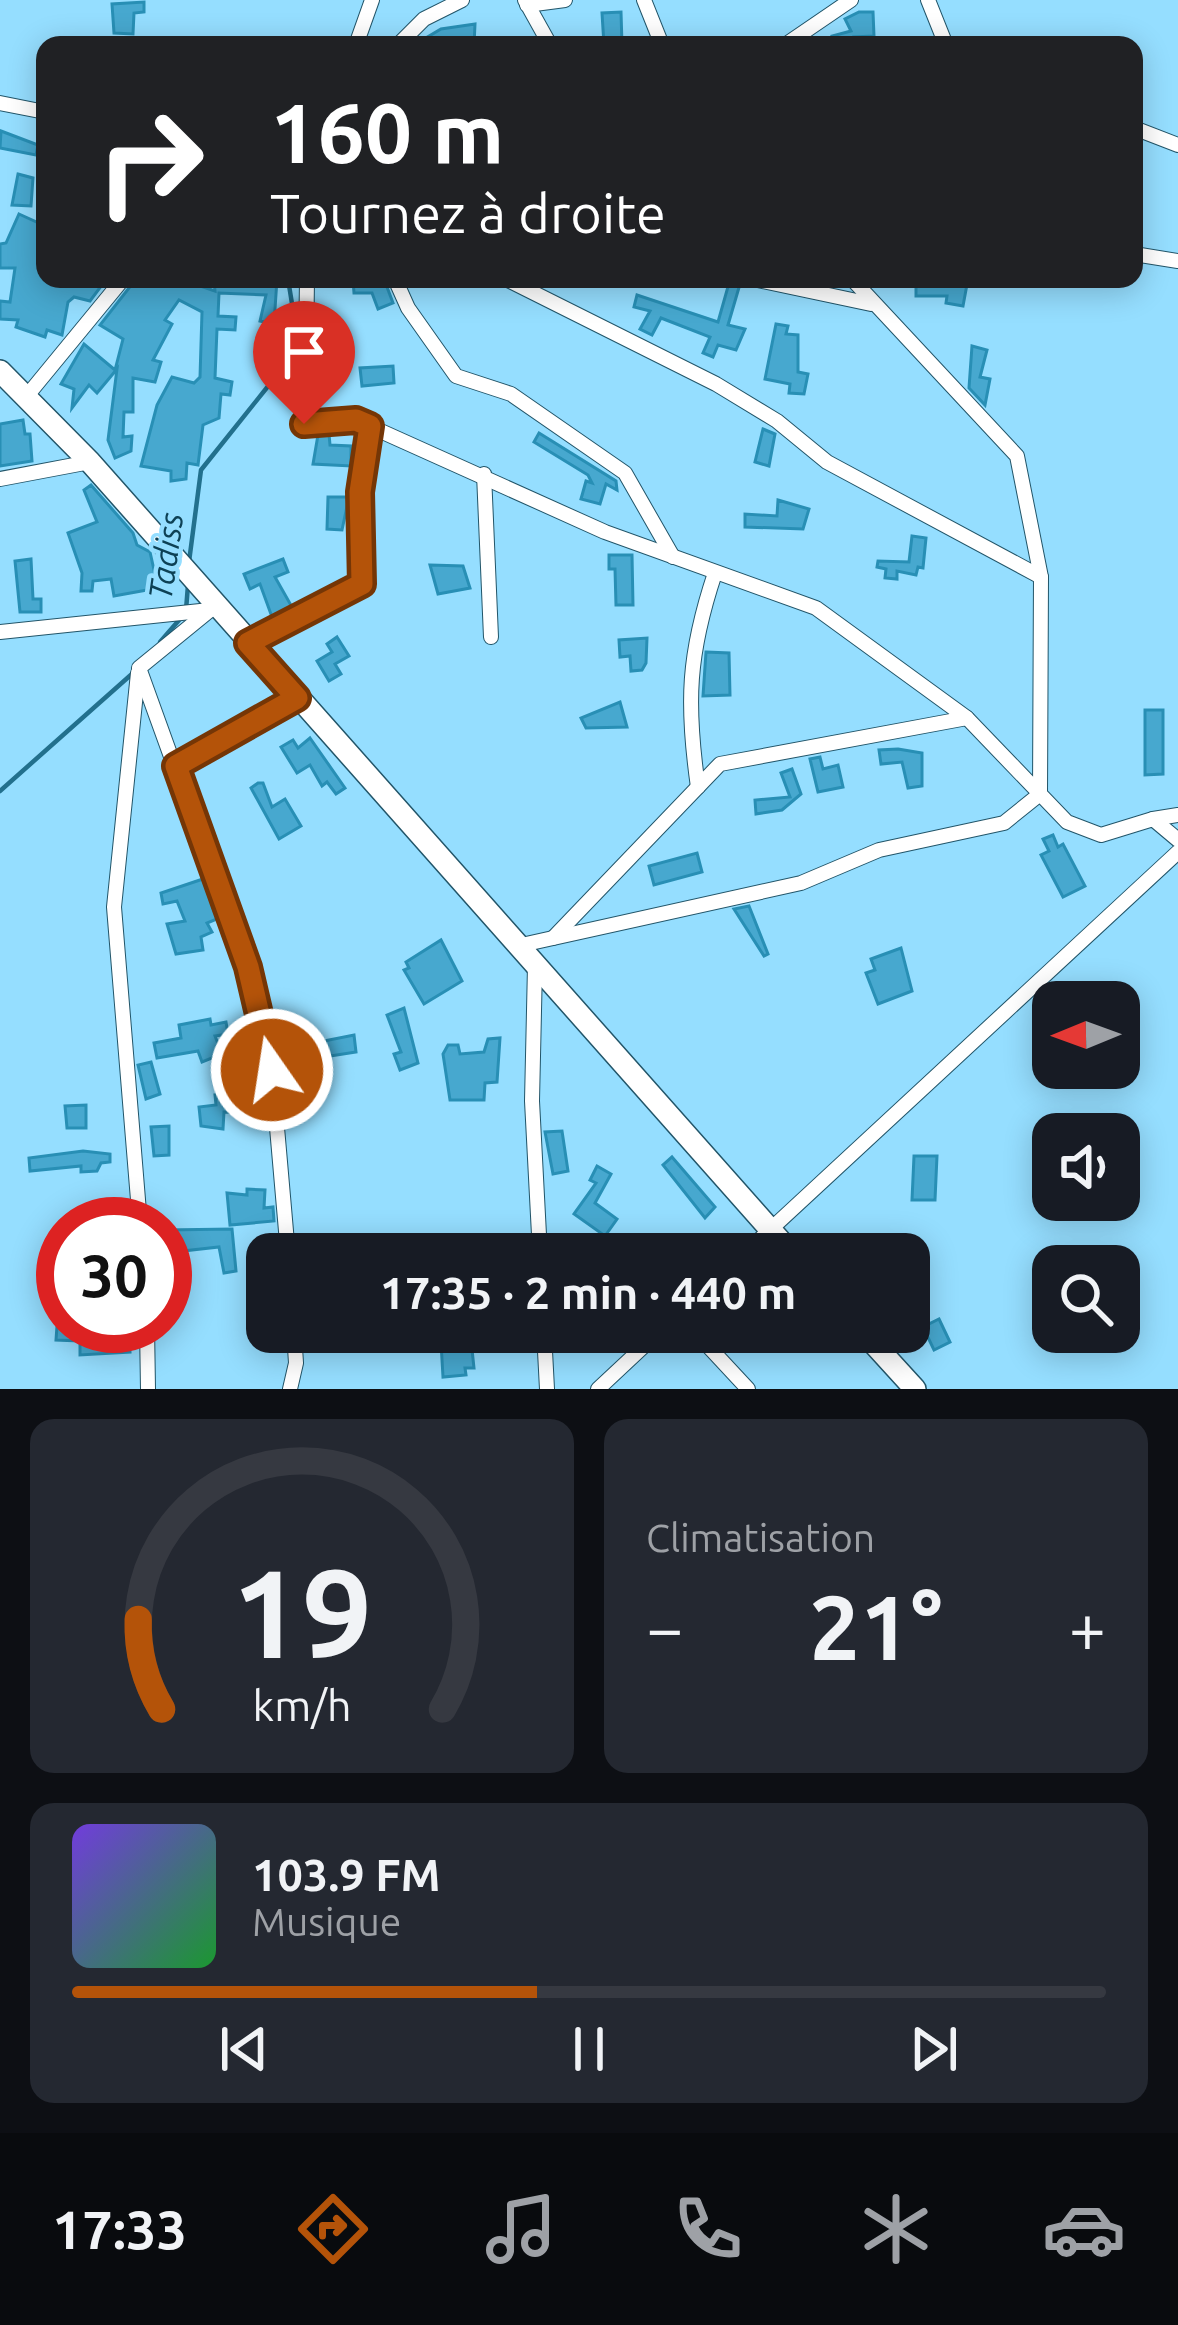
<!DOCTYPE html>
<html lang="fr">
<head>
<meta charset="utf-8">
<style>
	:root { --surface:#171b24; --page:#242831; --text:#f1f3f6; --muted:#9ea1a6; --line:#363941; --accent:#b45309 }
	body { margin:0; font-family:Ubuntu,sans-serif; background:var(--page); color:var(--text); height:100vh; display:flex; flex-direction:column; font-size:45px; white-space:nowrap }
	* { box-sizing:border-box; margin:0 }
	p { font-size:39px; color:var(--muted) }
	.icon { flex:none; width:66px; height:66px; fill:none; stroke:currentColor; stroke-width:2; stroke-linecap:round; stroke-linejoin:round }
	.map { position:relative; height:1389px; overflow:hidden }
	.side { display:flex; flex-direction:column; gap:30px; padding:30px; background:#0d0f14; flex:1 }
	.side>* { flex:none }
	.banner { position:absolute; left:36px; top:36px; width:1107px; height:252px; border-radius:24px; box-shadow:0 6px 30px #0003; background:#202124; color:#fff; overflow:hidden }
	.needle { width:78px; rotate:269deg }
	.controls { position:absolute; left:1032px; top:981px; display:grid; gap:24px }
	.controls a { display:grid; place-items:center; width:108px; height:108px; border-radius:24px; background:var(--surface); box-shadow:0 6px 30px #0003; font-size:60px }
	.speed { position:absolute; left:36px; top:1197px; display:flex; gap:24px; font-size:60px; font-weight:700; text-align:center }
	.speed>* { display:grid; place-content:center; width:156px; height:156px; border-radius:50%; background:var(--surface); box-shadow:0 6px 30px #0003; line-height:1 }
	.speed .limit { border:18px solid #d22; background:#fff; color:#111 }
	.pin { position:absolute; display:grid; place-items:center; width:102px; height:102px; color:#fff; margin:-123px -51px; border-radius:50% 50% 50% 0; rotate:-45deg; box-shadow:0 0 12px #0007 }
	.pin .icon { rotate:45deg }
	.me { position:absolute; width:132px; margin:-66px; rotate:347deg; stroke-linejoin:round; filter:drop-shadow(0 0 9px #0008) }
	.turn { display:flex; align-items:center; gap:42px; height:252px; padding:0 36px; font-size:54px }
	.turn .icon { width:156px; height:156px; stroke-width:2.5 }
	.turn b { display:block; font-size:84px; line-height:102px }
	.big { font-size:90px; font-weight:700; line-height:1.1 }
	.side .widget { flex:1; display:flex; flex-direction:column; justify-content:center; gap:18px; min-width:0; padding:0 42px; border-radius:24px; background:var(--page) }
	.side .dial { align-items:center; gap:0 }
	.dial svg { height:312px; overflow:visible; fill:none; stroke:var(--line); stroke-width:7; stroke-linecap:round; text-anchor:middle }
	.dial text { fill:var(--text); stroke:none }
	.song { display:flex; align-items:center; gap:36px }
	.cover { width:144px; height:144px; border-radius:18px; background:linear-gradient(135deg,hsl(260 70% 55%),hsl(130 70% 35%)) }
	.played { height:12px; border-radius:6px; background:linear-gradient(90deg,var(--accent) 45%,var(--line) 45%) }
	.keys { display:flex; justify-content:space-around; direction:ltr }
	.heat { display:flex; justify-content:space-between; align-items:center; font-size:66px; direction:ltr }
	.side .tiles { flex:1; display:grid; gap:30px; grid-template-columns:1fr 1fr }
	.widget:last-child { grid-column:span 2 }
	.trip { position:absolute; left:246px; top:1233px; width:684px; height:120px; border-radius:24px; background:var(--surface); box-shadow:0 6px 30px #0003; font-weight:700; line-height:120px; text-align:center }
	.tabs { display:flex; height:192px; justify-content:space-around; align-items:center; background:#090b0e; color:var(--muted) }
	.tabs .icon { width:84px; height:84px }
	.tabs .active { color:var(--accent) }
	.tabs b { font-size:54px; color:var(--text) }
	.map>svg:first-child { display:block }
</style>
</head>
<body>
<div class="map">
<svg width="1178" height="1389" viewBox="0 0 1178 1389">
	<rect width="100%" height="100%" fill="#95deff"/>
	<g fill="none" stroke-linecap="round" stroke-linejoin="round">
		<g stroke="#22708d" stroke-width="4.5">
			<polyline points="189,562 201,470 269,385 294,316 288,279"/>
			<polyline points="186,610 188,585"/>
			<polyline points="160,642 180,619"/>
			<polyline points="0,791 133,673"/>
		</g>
	</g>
	<g fill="#47a8cf" stroke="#288fb5" stroke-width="3">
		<polygon points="144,2 144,12 134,13 133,34 114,33 112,4"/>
		<polygon points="621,12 622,45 604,45 602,13"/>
		<polygon points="859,12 873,12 874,36 854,37 856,45 834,45 832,36 851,31 845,19"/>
		<polygon points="475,24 474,45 414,45 441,29"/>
		<polygon points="1,131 38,145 36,155 0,148"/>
		<polygon points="18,174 33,178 31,206 12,205"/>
		<polygon points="19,214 45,226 39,260 45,261 45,279 105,281 90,301 74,297 68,302 62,335 47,330 45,337 16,327 18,320 0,319 0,301 10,302 15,268 0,268 0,244 6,243"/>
		<polygon points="136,279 180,279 215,291 214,280 277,279 274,324 260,321 266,295 219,293 218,316 236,317 235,330 217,329 215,378 232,382 230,395 221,394 219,418 203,425 198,465 187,463 186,479 171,481 171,471 141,466 157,405 172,377 194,383 200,377 202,312 179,300 165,320 172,324 153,360 161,362 155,382 133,378 133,412 124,412 123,437 132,436 131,451 115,458 108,440 117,369 97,393 89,385 72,408 74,389 61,384 84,344 115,370 123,339 100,325"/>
		<polygon points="353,279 384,279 393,303 378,309 372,293 354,293"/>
		<polygon points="968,279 963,306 946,303 947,296 916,296 916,280"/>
		<polygon points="729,283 740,284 728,325 745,329 736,350 718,345 713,357 703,353 710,337 661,318 652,335 640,329 650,311 634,307 637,295 718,322"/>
		<polygon points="776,324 788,326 786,334 798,335 798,372 808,374 804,394 789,393 790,384 765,379"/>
		<polygon points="972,346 987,350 980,377 990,379 985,405 969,388"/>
		<polygon points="393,366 394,383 362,386 360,368"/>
		<polygon points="23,420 25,434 30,434 32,461 0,466 0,424"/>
		<polygon points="763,429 775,434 769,466 755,462"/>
		<polygon points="539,433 616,481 617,490 606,484 600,504 581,499 586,481 592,483 588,475 534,442"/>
		<polygon points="329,434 330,445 351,446 351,466 313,464 318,435"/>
		<polygon points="91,485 133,533 137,545 150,552 158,588 114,596 111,579 93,581 92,591 81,591 82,573 68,533 97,522 84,490"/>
		<polygon points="328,497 349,497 342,530 327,529"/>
		<polygon points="778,500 809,509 803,529 745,527 745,514 777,516"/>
		<polygon points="912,536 926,538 923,568 918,567 916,575 897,571 897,579 885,578 886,569 877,567 878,561 909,562"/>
		<polygon points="609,555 632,555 633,605 616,605 615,569 609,569"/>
		<polygon points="31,559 33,599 41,599 41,612 20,612 15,561"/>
		<polygon points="283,559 288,572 275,577 292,607 272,617 260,584 250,589 244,574"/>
		<polygon points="430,565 463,566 470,588 438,594"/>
		<polygon points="337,637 349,656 335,664 341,674 329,681 317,661 332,652 327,644"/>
		<polygon points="647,638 646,663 642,670 631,671 630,656 620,657 619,640"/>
		<polygon points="706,652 729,653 730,695 703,696"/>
		<polygon points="620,702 627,727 586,728 581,718"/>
		<polygon points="1145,710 1163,710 1163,774 1145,775"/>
		<polygon points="310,738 345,788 336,794 327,782 322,786 310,765 297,773 281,747 293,740 298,748"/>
		<polygon points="898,749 922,753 922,786 908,788 902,762 881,764 879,750"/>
		<polygon points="820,757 823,769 838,765 843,787 818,792 810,759"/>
		<polygon points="792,769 801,794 782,810 756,814 755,800 790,797 781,773"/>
		<polygon points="258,783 263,783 272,807 285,799 301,826 279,839 251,788"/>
		<polygon points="1053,835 1058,847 1063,844 1085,886 1063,897 1041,855 1049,851 1043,839"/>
		<polygon points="697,853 702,872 654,885 649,866"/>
		<polygon points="203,879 217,919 207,923 212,932 201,937 203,950 176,954 167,924 185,921 177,901 163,904 161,893"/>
		<polygon points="749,906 768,954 764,956 734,909"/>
		<polygon points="441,940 462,981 424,1004 404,970 409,968 406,962"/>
		<polygon points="901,948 912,991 878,1004 866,973 875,970 871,959"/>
		<polygon points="404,1008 418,1063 400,1070 394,1054 401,1052 387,1015"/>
		<polygon points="210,1019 211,1025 226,1022 228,1034 215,1036 222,1054 202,1062 198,1051 157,1058 154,1043 181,1038 179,1025"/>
		<polygon points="354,1035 356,1052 324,1057 324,1041"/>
		<polygon points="500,1038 497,1082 485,1083 484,1100 450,1100 443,1054 448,1045 458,1045 460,1054 484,1052 488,1039"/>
		<polygon points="151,1062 160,1094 146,1099 138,1065"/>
		<polygon points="263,1092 266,1127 261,1127 260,1113 224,1112 223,1129 201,1126 199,1107 216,1105 215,1095"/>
		<polygon points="86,1105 86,1128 67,1128 65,1106"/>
		<polygon points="169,1126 169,1155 154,1156 151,1127"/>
		<polygon points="562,1131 568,1171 553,1174 545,1132"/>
		<polygon points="83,1151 110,1154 110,1162 101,1163 97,1171 81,1172 81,1166 30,1171 29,1158"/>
		<polygon points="914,1156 937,1156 935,1200 912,1200"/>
		<polygon points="672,1157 715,1207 705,1218 663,1165"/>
		<polygon points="597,1166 611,1174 595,1203 617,1219 605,1236 574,1214 596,1183 590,1180"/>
		<polygon points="247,1189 265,1190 264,1208 273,1207 274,1221 230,1225 227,1193 247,1195"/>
		<polygon points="232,1229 236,1271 224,1273 219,1247 165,1253 165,1230"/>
		<polygon points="939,1319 950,1342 934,1350 923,1327"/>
		<polygon points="57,1326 95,1326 95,1337 129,1335 130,1352 80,1355 80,1341 56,1340"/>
		<polygon points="471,1340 474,1368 465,1368 466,1375 443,1377 441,1342"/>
	</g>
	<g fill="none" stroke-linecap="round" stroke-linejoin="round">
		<defs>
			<g id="street">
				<polyline points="525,0 550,45"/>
				<polyline points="644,0 662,45"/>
				<polyline points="928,0 946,45"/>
				<polyline points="527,5 565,0"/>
				<polyline points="356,45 372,0"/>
				<polyline points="398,45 424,19 462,0"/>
				<polyline points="785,45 851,0"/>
				<polyline points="0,103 45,112"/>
				<polyline points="1134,128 1178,145"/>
				<polyline points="1134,254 1178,261"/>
				<polyline points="307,279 305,425 356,420 605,532 816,608 967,718 1067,822 1101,835 1153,819 1178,840"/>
				<polyline points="395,279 408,308 456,376 511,394 625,473 673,557"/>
				<polyline points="506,279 716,384 777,421 827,462 1041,577"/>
				<polyline points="753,279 871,304"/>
				<polyline points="26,397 123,279"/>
				<polyline points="484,474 491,637"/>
				<polyline points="0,479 90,462"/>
				<polyline points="215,606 139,668 247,967 272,1070 288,1254"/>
				<polyline points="0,632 210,610"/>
				<polyline points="248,642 362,583 360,492 370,426"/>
				<polyline points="138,673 114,907 140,1224"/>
				<polyline points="176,766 297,698"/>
				<path d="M698 787C686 703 688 654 715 573"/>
				<polyline points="1153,819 1178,815"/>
				<polyline points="553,938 720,764 967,718"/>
				<polyline points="517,946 801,883 879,850 1004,823 1040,794 1041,577 1017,456 852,279"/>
				<polyline points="535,966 532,1101 540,1254"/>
				<polyline points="744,1254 1178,852"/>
				<polyline points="147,1326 148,1389"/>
				<polyline points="544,1332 547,1389"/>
				<polyline points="695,1332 748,1389"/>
				<polyline points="290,1389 296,1363 294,1332"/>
				<polyline points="598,1389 659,1332"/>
			</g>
			<g id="primary">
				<polyline points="0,371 90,462 792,1254"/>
				<polyline points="863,1332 915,1389"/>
			</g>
		</defs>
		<use href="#street" stroke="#225569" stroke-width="16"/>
		<use href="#primary" stroke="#225569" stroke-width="24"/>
		<use href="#street" stroke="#fff" stroke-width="14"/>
		<use href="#primary" stroke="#fff" stroke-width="21"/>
	</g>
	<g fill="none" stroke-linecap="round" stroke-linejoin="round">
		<defs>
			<polyline id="route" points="272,1070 248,967 176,766 297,698 248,643 362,584 360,492 370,426 356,420 304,424"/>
		</defs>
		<use href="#route" stroke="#753606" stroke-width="30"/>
		<use href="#route" stroke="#b45309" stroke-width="21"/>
	</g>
	<g text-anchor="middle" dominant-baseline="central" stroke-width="9" stroke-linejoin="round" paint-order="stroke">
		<g font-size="33" font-style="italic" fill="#0d4155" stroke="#95deff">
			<text transform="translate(165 556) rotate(-82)">Tadiss</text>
		</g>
	</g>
</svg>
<div class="controls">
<a><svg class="needle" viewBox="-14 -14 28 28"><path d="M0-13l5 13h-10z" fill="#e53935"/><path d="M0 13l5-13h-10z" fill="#9ea1a6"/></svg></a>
<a><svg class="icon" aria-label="sound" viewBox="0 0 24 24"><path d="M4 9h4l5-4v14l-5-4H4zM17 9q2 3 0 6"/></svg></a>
<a><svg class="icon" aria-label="search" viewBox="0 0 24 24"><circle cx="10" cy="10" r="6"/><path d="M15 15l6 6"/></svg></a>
</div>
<div class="speed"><div class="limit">30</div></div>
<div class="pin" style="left:304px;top:424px;background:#d93025"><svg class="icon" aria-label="arrive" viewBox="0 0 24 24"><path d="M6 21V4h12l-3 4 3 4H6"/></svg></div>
<svg class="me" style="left:272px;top:1070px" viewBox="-20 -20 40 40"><circle r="17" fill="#b45309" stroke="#fff" stroke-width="3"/><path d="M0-11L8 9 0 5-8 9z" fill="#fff"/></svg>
<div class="trip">17:35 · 2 min · 440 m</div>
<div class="banner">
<div class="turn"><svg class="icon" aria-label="right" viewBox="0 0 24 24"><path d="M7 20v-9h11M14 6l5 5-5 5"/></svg><div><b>160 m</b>Tournez à droite</div></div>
</div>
</div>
<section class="side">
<div class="tiles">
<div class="widget dial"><svg viewBox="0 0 100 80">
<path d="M14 69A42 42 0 1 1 86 69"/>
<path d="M14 69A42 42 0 0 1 8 46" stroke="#b45309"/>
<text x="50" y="56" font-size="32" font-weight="700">19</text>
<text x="50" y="72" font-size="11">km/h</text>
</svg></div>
<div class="widget"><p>Climatisation</p>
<div class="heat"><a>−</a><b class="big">21°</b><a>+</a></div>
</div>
<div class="widget">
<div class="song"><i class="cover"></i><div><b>103.9 FM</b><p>Musique</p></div></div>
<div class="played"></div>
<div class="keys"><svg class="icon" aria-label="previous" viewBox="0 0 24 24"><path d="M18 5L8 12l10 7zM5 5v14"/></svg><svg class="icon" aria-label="pause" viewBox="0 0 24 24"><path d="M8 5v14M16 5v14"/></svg><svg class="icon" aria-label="next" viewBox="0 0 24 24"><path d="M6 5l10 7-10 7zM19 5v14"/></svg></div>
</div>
</div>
</section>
<nav class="tabs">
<b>17:33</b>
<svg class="icon active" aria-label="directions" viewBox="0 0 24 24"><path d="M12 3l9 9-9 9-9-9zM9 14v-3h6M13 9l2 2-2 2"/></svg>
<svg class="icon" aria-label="music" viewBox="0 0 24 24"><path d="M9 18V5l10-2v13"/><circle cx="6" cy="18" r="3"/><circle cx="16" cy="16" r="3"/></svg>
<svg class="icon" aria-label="phone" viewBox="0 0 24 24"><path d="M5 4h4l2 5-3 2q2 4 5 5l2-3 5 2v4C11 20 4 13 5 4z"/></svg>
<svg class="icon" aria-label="climate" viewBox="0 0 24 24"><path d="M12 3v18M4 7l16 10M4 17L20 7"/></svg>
<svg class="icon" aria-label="car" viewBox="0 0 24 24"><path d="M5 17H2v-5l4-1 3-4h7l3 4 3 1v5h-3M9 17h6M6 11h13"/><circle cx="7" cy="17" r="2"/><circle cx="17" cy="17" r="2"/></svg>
</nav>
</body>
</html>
